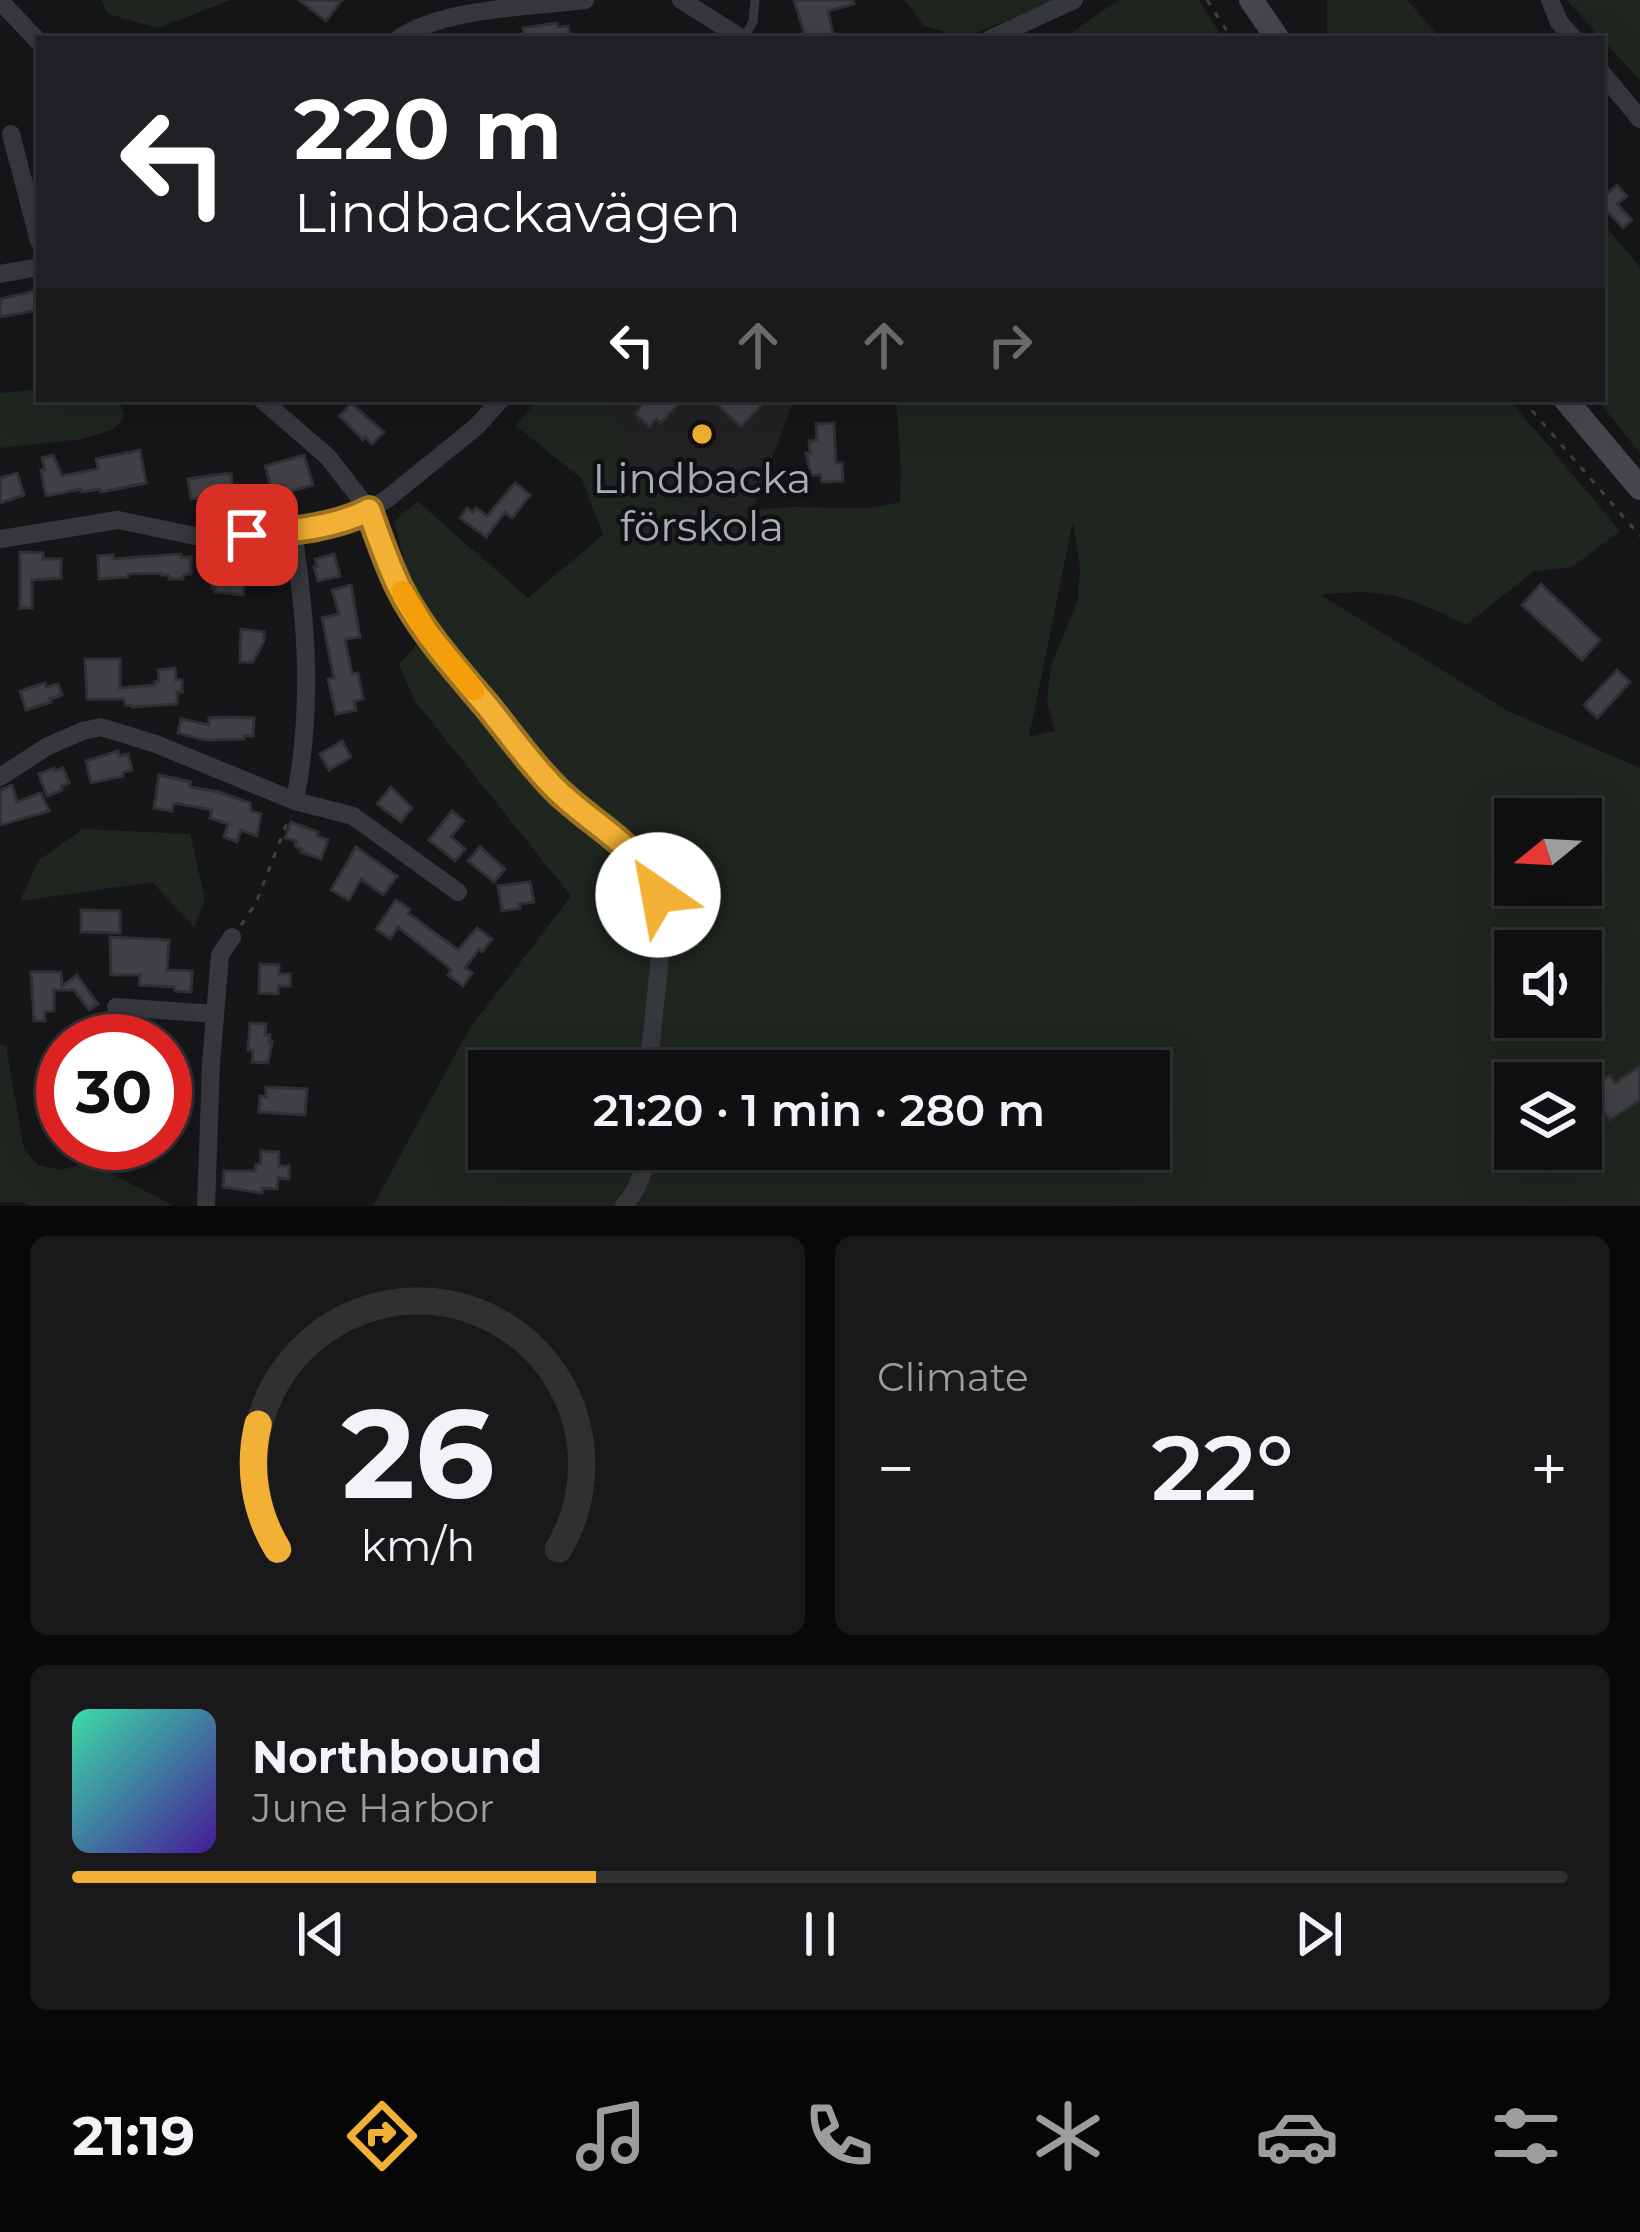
<!DOCTYPE html>
<html lang="en">
<head>
<meta charset="utf-8">
<style>
	:root { --surface:#101012; --page:#19191b; --text:#f1f3f6; --muted:#9c9d9f; --line:#303032; --accent:#f2b134 }
	body { margin:0; font-family:Montserrat,sans-serif; background:var(--page); color:var(--text); height:100vh; display:flex; flex-direction:column; font-size:45px; white-space:nowrap }
	* { box-sizing:border-box; margin:0 }
	p { font-size:39px; color:var(--muted) }
	.icon { flex:none; width:66px; height:66px; fill:none; stroke:currentColor; stroke-width:2; stroke-linecap:round; stroke-linejoin:round }
	.map { position:relative; height:1206px; overflow:hidden }
	.drawer { display:flex; flex-direction:column; gap:30px; padding:30px; background:#09090a; flex:1 }
	.drawer>* { flex:none }
	.banner { position:absolute; left:36px; top:36px; width:1569px; height:366px; border-radius:0px; box-shadow:0 12px 48px #0002,0 0 0 3px var(--line); background:#202124; color:#fff; overflow:hidden }
	.needle { width:78px; rotate:252deg }
	.fabs { position:absolute; left:1494px; top:798px; display:grid; gap:24px }
	.fabs a { display:grid; place-items:center; width:108px; height:108px; border-radius:0px; background:var(--surface); box-shadow:0 12px 48px #0002,0 0 0 3px var(--line); font-size:60px }
	.speed { position:absolute; left:36px; top:1014px; display:flex; gap:24px; font-size:60px; font-weight:700; text-align:center }
	.speed>* { display:grid; place-content:center; width:156px; height:156px; border-radius:50%; background:var(--surface); box-shadow:0 12px 48px #0002,0 0 0 3px var(--line); line-height:1 }
	.speed .limit { border:18px solid #d22; background:#fff; color:#111 }
	.pin { position:absolute; display:grid; place-items:center; width:102px; height:102px; color:#fff; margin:-51px; border-radius:24px; box-shadow:0 6px 18px #0006 }
	.me { position:absolute; width:132px; margin:-66px; rotate:327deg; stroke-linejoin:round; filter:drop-shadow(0 0 9px #0008) }
	.turn { display:flex; align-items:center; gap:42px; height:252px; padding:0 60px; font-size:54px }
	.turn .icon { width:156px; height:156px; stroke-width:2.5 }
	.turn b { display:block; font-size:84px; line-height:102px }
	.lanes { display:flex; align-items:center; height:114px; padding:0 60px; background:#0003; justify-content:center; gap:60px; direction:ltr }
	.lanes .off { opacity:.35 }
	.big { font-size:90px; font-weight:600; line-height:1.1 }
	.drawer .widget { flex:1; display:flex; flex-direction:column; justify-content:center; gap:18px; min-width:0; padding:0 42px; border-radius:18px; background:var(--page) }
	.drawer .dial { align-items:center; gap:0 }
	.dial svg { height:312px; overflow:visible; fill:none; stroke:var(--line); stroke-width:7; stroke-linecap:round; text-anchor:middle }
	.dial text { fill:var(--text); stroke:none }
	.song { display:flex; align-items:center; gap:36px }
	.cover { width:144px; height:144px; border-radius:18px; background:linear-gradient(135deg,hsl(160 70% 55%),hsl(260 70% 35%)) }
	.played { height:12px; border-radius:6px; background:linear-gradient(90deg,var(--accent) 35%,var(--line) 35%) }
	.keys { display:flex; justify-content:space-around; direction:ltr }
	.heat { display:flex; justify-content:space-between; align-items:center; font-size:66px; direction:ltr }
	.drawer .tiles { flex:1; display:grid; gap:30px; grid-template-columns:1fr 1fr }
	.widget:last-child { grid-column:span 2 }
	.trip { position:absolute; left:468px; top:1050px; width:702px; height:120px; border-radius:0px; background:var(--surface); box-shadow:0 12px 48px #0002,0 0 0 3px var(--line); font-weight:600; line-height:120px; text-align:center }
	.dock { display:flex; height:192px; justify-content:space-around; align-items:center; background:#060607; color:var(--muted) }
	.dock .icon { width:84px; height:84px }
	.dock .selected { color:var(--accent) }
	.dock b { font-size:54px; color:var(--text) }
	.map>svg:first-child { display:block }
</style>
</head>
<body>
<div class="map">
<svg width="1640" height="1206" viewBox="0 0 1640 1206">
	<rect width="100%" height="100%" fill="#161618"/>
	<polygon fill="#222225" points="611,399 794,399 753,510 716,513 655,495 630,459"/>
	<g fill="#1e261f" fill-rule="evenodd">
		<polygon points="101,0 231,0 158,28 108,14"/>
		<polygon points="904,0 1057,0 963,38 924,26"/>
		<polygon points="1118,0 1199,0 1223,39 1072,39 1071,33"/>
		<polygon points="1327,0 1407,0 1441,39 1327,39"/>
		<polygon points="1568,0 1640,0 1640,80 1569,3"/>
		<polygon points="1602,222 1640,267 1640,453 1597,399 1602,399"/>
		<polygon points="39,389 39,399 119,399 124,417 114,429 83,439 0,448 0,393"/>
		<path d="M539 399H611L630 459 655 495 716 513 793 507 871 508 900 502 901 472 896 399H1509L1620 531 1572 567 1534 571 1466 625C1409 596 1384 587 1321 595L1508 711 1640 768V1206H373L468 1031 571 896 415 701 399 664 433 626 406 566 394 522 417 501 528 598 603 535 582 479 515 425ZM1073 521 1080 567 1078 600 1051 666 1047 702 1055 731 1029 737ZM1515 819H1581V885H1515ZM1515 951H1581V1017H1515ZM489 1071H1149V1149H489ZM1515 1083H1581V1149H1515Z"/>
		<polygon points="83,829 190,834 205,899 194,927 152,882 20,901 38,861"/>
		<polygon points="0,1045 6,1046 24,1149 38,1165 61,1170 89,1162 174,1206 32,1206 22,1202 0,1202"/>
	</g>
	<g fill="#404145" stroke="#303034" stroke-width="3">
		<polygon points="299,0 342,0 326,21"/>
		<polygon points="794,0 853,0 854,4 828,11 834,39 806,39"/>
		<polygon points="557,23 558,27 568,26 570,39 524,39 523,28"/>
		<polygon points="1617,185 1627,196 1617,204 1632,220 1623,228 1602,206 1602,198"/>
		<polygon points="39,290 39,310 0,317 0,299"/>
		<polygon points="635,399 683,399 661,423 656,419 649,427 635,414 642,405"/>
		<polygon points="711,399 757,399 763,404 741,427"/>
		<polygon points="351,403 384,432 372,444 365,437 363,440 339,416"/>
		<polygon points="834,423 836,463 842,463 843,481 822,482 821,475 811,475 806,453 810,453 809,441 817,440 816,424"/>
		<polygon points="140,450 146,483 101,492 100,489 82,492 81,489 46,496 41,470 45,470 42,458 53,455 62,476 98,469 96,459"/>
		<polygon points="304,455 313,485 285,493 283,485 271,488 265,466"/>
		<polygon points="17,473 24,495 0,503 0,478"/>
		<polygon points="222,474 231,474 232,483 227,502 212,504 211,496 191,499 188,479"/>
		<polygon points="515,483 530,495 512,518 505,512 486,537 460,518 467,508 473,512 476,508 487,516"/>
		<polygon points="20,552 43,553 43,559 61,559 61,578 32,580 32,608 20,608"/>
		<polygon points="181,554 181,557 191,557 191,574 183,575 183,579 169,579 169,575 161,575 161,573 128,574 128,577 99,579 98,556 113,555 113,559"/>
		<polygon points="334,554 340,576 318,581 314,567 317,566 315,559"/>
		<polygon points="214,569 245,572 243,595 215,592 215,588 212,588"/>
		<polygon points="1541,584 1600,640 1582,660 1522,605"/>
		<polygon points="351,585 360,637 345,639 352,674 358,673 363,699 354,701 356,710 336,714 328,679 334,678 322,618 339,614 332,590"/>
		<polygon points="241,629 264,632 264,641 253,662 240,662"/>
		<polygon points="85,659 120,659 120,688 155,685 155,682 159,681 158,670 175,668 176,680 182,680 182,692 177,692 177,704 132,707 131,705 125,705 124,699 87,699"/>
		<polygon points="1617,670 1630,682 1597,718 1584,705"/>
		<polygon points="45,683 46,687 58,684 62,695 50,699 51,702 26,710 20,691"/>
		<polygon points="229,717 254,718 253,736 244,736 244,739 205,740 178,733 181,719 209,725 209,718"/>
		<polygon points="342,741 351,757 329,770 320,754"/>
		<polygon points="118,751 119,756 128,754 132,770 123,772 123,776 91,783 86,761"/>
		<polygon points="54,768 55,771 63,768 69,783 61,786 62,790 47,796 39,774"/>
		<polygon points="159,775 191,782 190,787 219,792 250,803 251,811 261,814 257,836 241,830 237,842 224,837 228,824 210,818 212,810 174,803 172,811 154,808"/>
		<polygon points="12,785 17,802 41,793 49,811 0,825 0,790"/>
		<polygon points="391,787 412,808 401,822 377,804"/>
		<polygon points="452,811 464,821 451,837 465,849 455,861 429,840"/>
		<polygon points="291,822 318,832 317,836 328,840 321,859 301,852 302,849 295,846 296,841 285,838"/>
		<polygon points="356,847 397,876 383,895 361,879 349,900 331,890"/>
		<polygon points="480,847 505,869 494,882 468,861"/>
		<polygon points="530,882 534,902 519,904 520,908 502,911 498,886"/>
		<polygon points="396,900 410,909 408,913 458,950 477,928 492,939 482,952 479,949 465,968 472,973 463,986 448,975 451,970 446,965 398,927 390,939 376,929"/>
		<polygon points="81,910 120,911 120,933 81,932"/>
		<polygon points="110,937 169,940 167,970 192,971 191,992 175,991 175,987 139,985 140,975 111,975"/>
		<polygon points="260,964 279,965 279,974 290,974 290,986 278,986 278,994 259,993"/>
		<polygon points="31,972 61,972 62,986 77,975 98,1004 89,1010 74,990 54,990 54,1011 45,1012 45,1021 34,1021"/>
		<polygon points="250,1023 266,1024 265,1035 270,1035 269,1042 272,1042 268,1063 252,1062 253,1050 248,1050"/>
		<polygon points="1640,1066 1640,1100 1610,1120 1589,1090 1610,1075 1615,1083"/>
		<polygon points="63,1067 63,1107 43,1101 51,1073"/>
		<polygon points="266,1087 307,1089 305,1115 259,1112 260,1096 266,1097"/>
		<polygon points="261,1151 279,1152 279,1166 289,1166 289,1179 278,1178 277,1189 262,1188 262,1193 223,1187 224,1171 255,1171 256,1164 261,1164"/>
	</g>
	<g fill="none" stroke-linecap="round" stroke-linejoin="round">
		<g stroke="#3d3f44" stroke-width="3" stroke-dasharray="6 9" stroke-linecap="butt">
			<polyline points="1207,0 1232,39"/>
			<polyline points="1522,399 1640,536"/>
			<polyline points="241,925 256,903 288,820"/>
		</g>
		<polyline stroke="#37383d" stroke-width="9" points="743,39 753,22 755,0"/>
		<g stroke="#37383d" stroke-width="18">
			<polyline points="681,0 743,39"/>
			<polyline points="1550,0 1559,22 1574,39"/>
			<polyline points="0,1 39,42"/>
			<path d="M398 39C442 8 531 7 585 0"/>
			<polyline points="990,39 1074,0"/>
			<polyline points="1602,73 1640,119"/>
			<polyline points="11,134 39,241"/>
			<polyline points="0,274 39,267"/>
			<polyline points="261,399 328,457 369,510 400,588 427,634 550,783 577,810 614,835 639,858 652,878 659,895 663,928 648,1071"/>
			<path d="M293 531C307 627 313 705 295 801"/>
			<polyline points="0,539 118,520 200,537 293,531 351,519 387,499 477,426 501,399"/>
			<polyline points="0,777 48,746 83,731 101,727 156,744 295,801 353,816 458,892"/>
			<polyline points="116,1007 215,1014"/>
			<polyline points="206,1206 211,1064 220,955 232,937"/>
			<path d="M624 1206C638 1190 645 1170 648 1149"/>
		</g>
		<g stroke="#45474d" stroke-width="24">
			<polyline points="1251,0 1278,39"/>
			<polyline points="1565,399 1640,488"/>
		</g>
	</g>
	<g fill="none" stroke-linecap="round" stroke-linejoin="round">
		<defs>
			<path id="route" d="M247 535C288 531 332 529 369 510 378 536 387 562 399 587 421 631 455 668 487 706 508 732 528 760 551 784 588 824 639 842 658 895"/>
		</defs>
		<use href="#route" stroke="#9d7322" stroke-width="30"/>
		<use href="#route" stroke="#f2b134" stroke-width="21"/>
		<polyline stroke="#f59e0b" stroke-width="21" points="402,591 428,634 474,690"/>
	</g>
	<circle fill="#f2b134" stroke="#111113" stroke-width="4.5" cx="702" cy="434" r="12"/>
	<g text-anchor="middle" dominant-baseline="central" stroke-width="9" stroke-linejoin="round" paint-order="stroke">
		<g font-size="42" fill="#a8adb8" stroke="#111113">
			<text x="702" y="478">Lindbacka<tspan x="702" dy="48">förskola</tspan></text>
		</g>
	</g>
</svg>
<div class="fabs">
<a><svg class="needle" viewBox="-14 -14 28 28"><path d="M0-13l5 13h-10z" fill="#e53935"/><path d="M0 13l5-13h-10z" fill="#9c9d9f"/></svg></a>
<a><svg class="icon" aria-label="sound" viewBox="0 0 24 24"><path d="M4 9h4l5-4v14l-5-4H4zM17 9q2 3 0 6"/></svg></a>
<a><svg class="icon" aria-label="layers" viewBox="0 0 24 24"><path d="M12 4l9 5-9 5-9-5zM3 14l9 5 9-5"/></svg></a>
</div>
<div class="speed"><div class="limit">30</div></div>
<div class="pin" style="left:247px;top:535px;background:#d93025"><svg class="icon" aria-label="arrive" viewBox="0 0 24 24"><path d="M6 21V4h12l-3 4 3 4H6"/></svg></div>
<svg class="me" style="left:658px;top:895px" viewBox="-20 -20 40 40"><circle r="19" fill="#fff"/><path d="M0-13L10 11 0 6-10 11z" fill="#f2b134"/></svg>
<div class="trip">21:20 · 1 min · 280 m</div>
<div class="banner">
<div class="turn"><svg class="icon" aria-label="left" viewBox="0 0 24 24"><path d="M17 20v-9H6M10 6l-5 5 5 5"/></svg><div><b>220 m</b>Lindbackavägen</div></div>
<div class="lanes"><svg class="icon" aria-label="left" viewBox="0 0 24 24"><path d="M17 20v-9H6M10 6l-5 5 5 5"/></svg><svg class="icon off" aria-label="ahead" viewBox="0 0 24 24"><path d="M12 20V5M6 11l6-6 6 6"/></svg><svg class="icon off" aria-label="ahead" viewBox="0 0 24 24"><path d="M12 20V5M6 11l6-6 6 6"/></svg><svg class="icon off" aria-label="right" viewBox="0 0 24 24"><path d="M7 20v-9h11M14 6l5 5-5 5"/></svg></div>
</div>
</div>
<section class="drawer">
<div class="tiles">
<div class="widget dial"><svg viewBox="0 0 100 80">
<path d="M14 69A42 42 0 1 1 86 69"/>
<path d="M14 69A42 42 0 0 1 9 37" stroke="#f2b134"/>
<text x="50" y="56" font-size="32" font-weight="700">26</text>
<text x="50" y="72" font-size="11">km/h</text>
</svg></div>
<div class="widget"><p>Climate</p>
<div class="heat"><a>−</a><b class="big">22°</b><a>+</a></div>
</div>
<div class="widget">
<div class="song"><i class="cover"></i><div><b>Northbound</b><p>June Harbor</p></div></div>
<div class="played"></div>
<div class="keys"><svg class="icon" aria-label="previous" viewBox="0 0 24 24"><path d="M18 5L8 12l10 7zM5 5v14"/></svg><svg class="icon" aria-label="pause" viewBox="0 0 24 24"><path d="M8 5v14M16 5v14"/></svg><svg class="icon" aria-label="next" viewBox="0 0 24 24"><path d="M6 5l10 7-10 7zM19 5v14"/></svg></div>
</div>
</div>
</section>
<nav class="dock">
<b>21:19</b>
<svg class="icon selected" aria-label="directions" viewBox="0 0 24 24"><path d="M12 3l9 9-9 9-9-9zM9 14v-3h6M13 9l2 2-2 2"/></svg>
<svg class="icon" aria-label="music" viewBox="0 0 24 24"><path d="M9 18V5l10-2v13"/><circle cx="6" cy="18" r="3"/><circle cx="16" cy="16" r="3"/></svg>
<svg class="icon" aria-label="phone" viewBox="0 0 24 24"><path d="M5 4h4l2 5-3 2q2 4 5 5l2-3 5 2v4C11 20 4 13 5 4z"/></svg>
<svg class="icon" aria-label="climate" viewBox="0 0 24 24"><path d="M12 3v18M4 7l16 10M4 17L20 7"/></svg>
<svg class="icon" aria-label="car" viewBox="0 0 24 24"><path d="M5 17H2v-5l4-1 3-4h7l3 4 3 1v5h-3M9 17h6M6 11h13"/><circle cx="7" cy="17" r="2"/><circle cx="17" cy="17" r="2"/></svg>
<svg class="icon" aria-label="filters" viewBox="0 0 24 24"><path d="M4 7h16M4 17h16"/><circle cx="9" cy="7" r="2"/><circle cx="15" cy="17" r="2"/></svg>
</nav>
</body>
</html>
